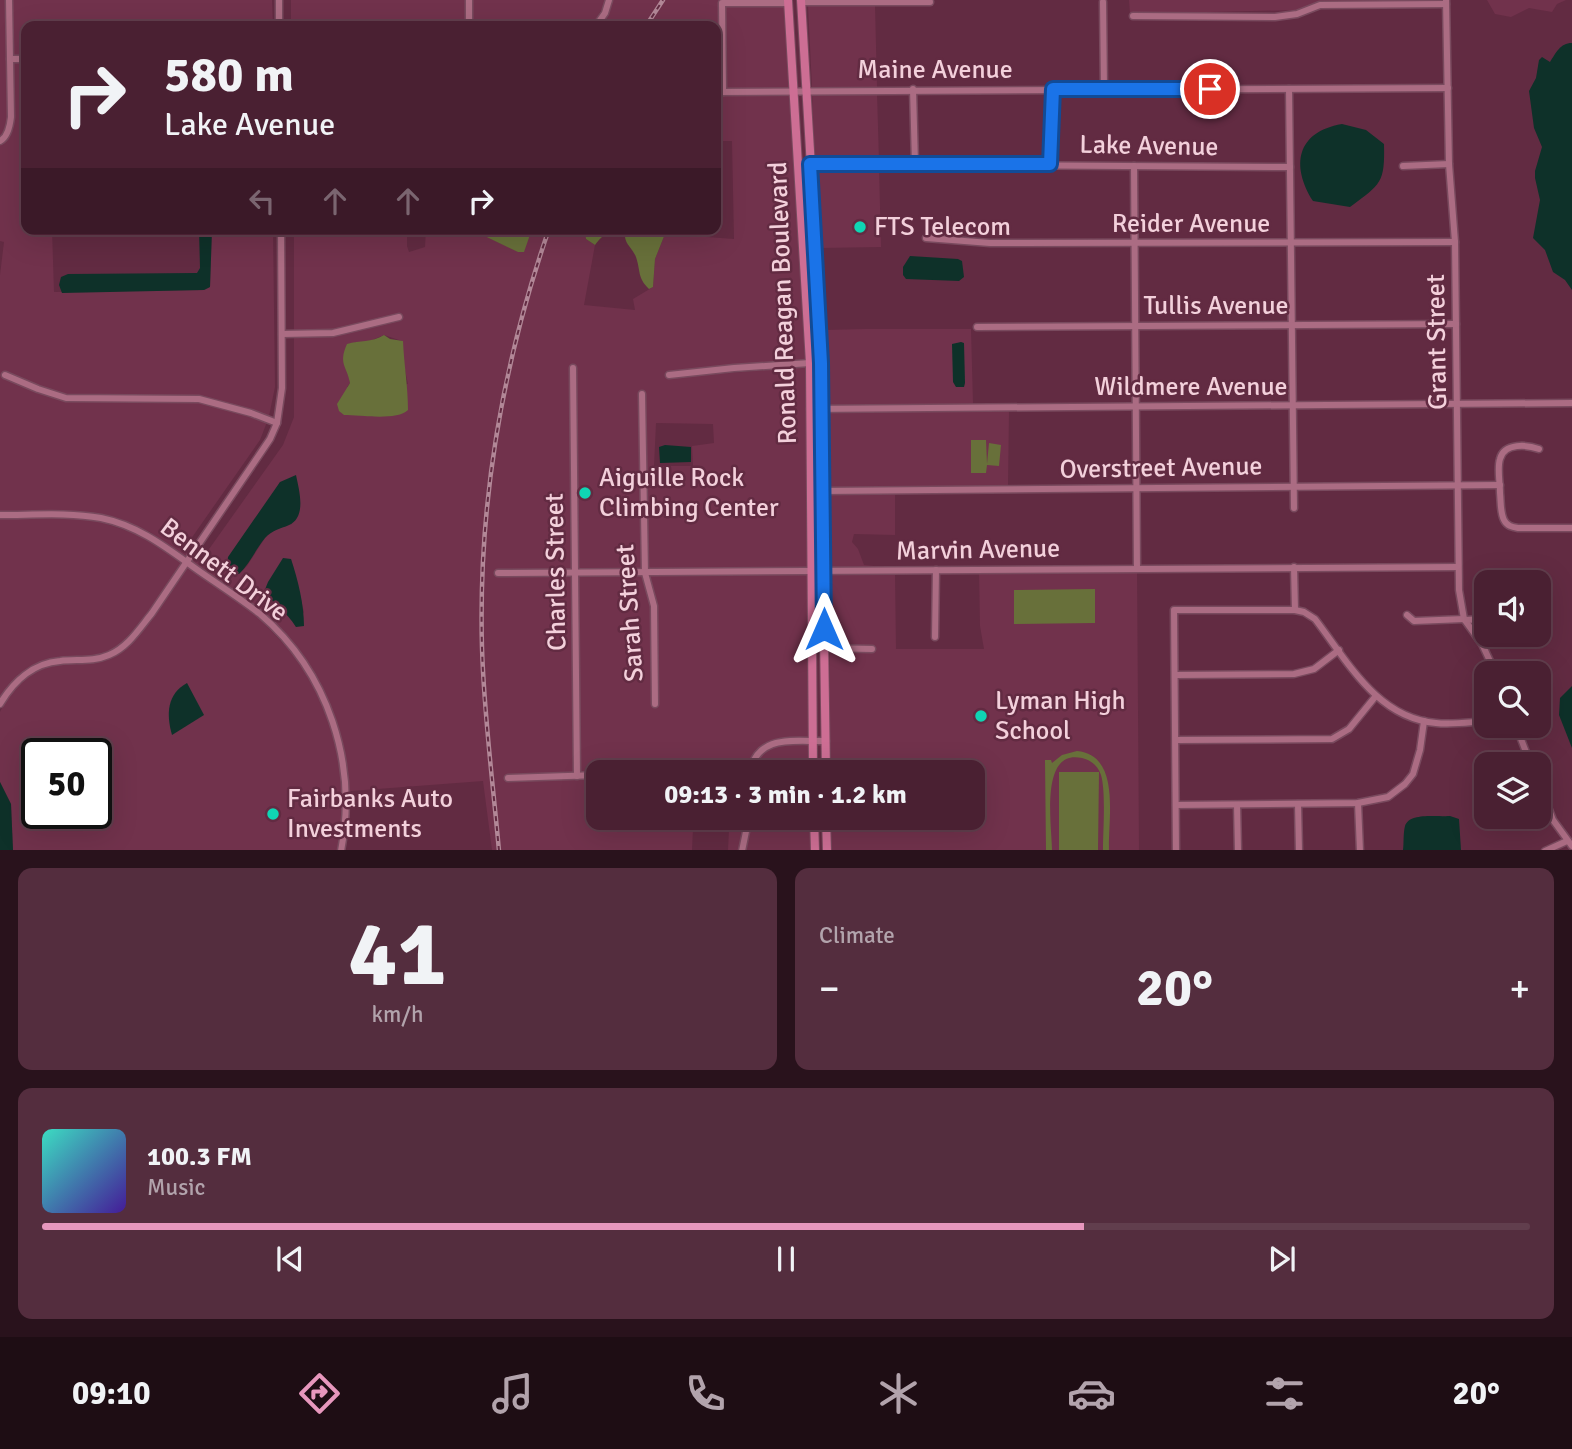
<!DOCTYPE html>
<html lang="en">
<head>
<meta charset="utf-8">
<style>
	:root { --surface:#4a2032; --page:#542d3e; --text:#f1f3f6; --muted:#b2a3ac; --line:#613e4d; --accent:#e797bd }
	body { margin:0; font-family:Signika,sans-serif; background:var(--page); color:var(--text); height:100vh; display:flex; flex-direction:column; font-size:26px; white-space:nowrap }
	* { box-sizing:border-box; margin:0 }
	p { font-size:23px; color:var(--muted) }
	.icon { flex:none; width:38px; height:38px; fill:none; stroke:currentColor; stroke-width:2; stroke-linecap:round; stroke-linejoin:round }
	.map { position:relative; height:850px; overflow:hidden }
	.side { display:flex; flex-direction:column; gap:18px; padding:18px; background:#29121c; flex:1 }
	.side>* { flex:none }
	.guide { position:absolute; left:21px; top:21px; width:700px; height:214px; border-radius:14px; box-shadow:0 7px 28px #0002,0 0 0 2px var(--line); background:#4a2032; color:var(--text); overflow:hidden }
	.tools { position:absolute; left:1474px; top:570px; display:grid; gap:14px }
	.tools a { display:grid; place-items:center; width:77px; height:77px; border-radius:14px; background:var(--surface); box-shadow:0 7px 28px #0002,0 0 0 2px var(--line); font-size:35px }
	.speed { position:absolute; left:21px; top:738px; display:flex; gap:14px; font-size:35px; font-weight:700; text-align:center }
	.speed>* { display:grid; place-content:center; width:91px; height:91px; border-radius:50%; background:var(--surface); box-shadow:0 7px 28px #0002,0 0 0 2px var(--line); line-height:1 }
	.speed .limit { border:4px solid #111; border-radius:10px; background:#fff; color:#111 }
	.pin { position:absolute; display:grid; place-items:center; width:60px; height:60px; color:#fff; margin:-30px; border:4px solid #fff; border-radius:50%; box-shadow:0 2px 7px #0007 }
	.me { position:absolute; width:77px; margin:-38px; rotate:0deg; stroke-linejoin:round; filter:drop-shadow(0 0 5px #0008) }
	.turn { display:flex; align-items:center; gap:24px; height:147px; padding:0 28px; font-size:32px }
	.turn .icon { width:91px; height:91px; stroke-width:2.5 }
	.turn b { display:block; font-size:49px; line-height:60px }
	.lanes { display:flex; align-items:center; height:66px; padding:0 28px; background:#0003; justify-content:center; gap:35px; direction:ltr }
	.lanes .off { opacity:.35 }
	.big { font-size:52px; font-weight:700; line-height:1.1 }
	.side .widget { flex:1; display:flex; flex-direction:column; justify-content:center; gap:10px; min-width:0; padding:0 24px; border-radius:14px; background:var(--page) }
	.side .dial { align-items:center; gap:0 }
	.dial b { font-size:91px; line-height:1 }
	.song { display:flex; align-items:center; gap:21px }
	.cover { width:84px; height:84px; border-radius:10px; background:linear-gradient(135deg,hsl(170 70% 55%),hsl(260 70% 35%)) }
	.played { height:7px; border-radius:4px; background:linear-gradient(90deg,var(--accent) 70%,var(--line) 70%) }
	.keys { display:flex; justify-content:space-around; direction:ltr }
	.heat { display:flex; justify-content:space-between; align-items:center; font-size:38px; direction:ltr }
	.side .tiles { flex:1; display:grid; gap:18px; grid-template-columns:1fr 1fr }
	.widget:last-child { grid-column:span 2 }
	.trip { position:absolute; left:586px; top:760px; width:399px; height:70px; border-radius:14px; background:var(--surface); box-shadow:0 7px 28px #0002,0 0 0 2px var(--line); font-weight:700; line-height:70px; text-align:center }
	.dock { display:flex; height:112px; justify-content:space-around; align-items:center; background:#1e0d14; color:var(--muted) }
	.dock .icon { width:49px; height:49px }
	.dock .current { color:var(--accent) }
	.dock b { font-size:32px; color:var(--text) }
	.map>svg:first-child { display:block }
</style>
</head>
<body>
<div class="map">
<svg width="1572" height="851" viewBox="0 0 1572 851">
	<rect width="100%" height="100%" fill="#622b42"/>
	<g fill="#71324c" fill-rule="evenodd">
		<polygon points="0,0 7,0 8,117 6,128 0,138"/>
		<polygon points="12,0 272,0 273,26 26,26 26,56 12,56"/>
		<rect x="291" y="0" width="175" height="26"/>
		<polygon points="472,0 607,0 592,26 472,26"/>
		<polygon points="612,0 741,0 719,0 720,89 716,89 716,26 599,26 611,7"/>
		<polygon points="1129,0 1425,0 1320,2 1297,10 1130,14"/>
		<polygon points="1487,0 1566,0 1557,4 1552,12 1529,8 1511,17 1495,14"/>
		<polygon points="808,5 875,5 877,87 812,87"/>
		<polygon points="725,6 786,6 791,87 725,89"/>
		<polygon points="12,62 26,62 26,229 52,229 54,292 204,290 210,287 212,229 273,229 275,387 269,416 199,396 81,396 53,392 4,371 1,376 37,392 66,401 198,402 267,422 260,440 186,546 190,550 185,558 150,532 102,515 76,512 0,512 0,275 4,242 0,241 0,145 6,141 12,129"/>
		<path d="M791 93 806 360 734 365 666 373 667 378 806 367 808 568 647 569 644 391 639 392 642 569 578 570 575 365H570L573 570H496V576H573L574 773 506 775V781L598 779V817H746L739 850H728L729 829H693L692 850H492L483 781 351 791 349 828 344 850 349 806 348 786 341 742 327 697 299 651 283 632 260 611 190 561 195 554 202 559 283 445 294 417V337L333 336 402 319 400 314 333 330 294 331V229H407V246L409 252 425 247 426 229H470L519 252 532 229H584L586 239 595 245 584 305 635 310 633 299 653 287 655 259 665 234 734 239 732 141H716V95ZM384 335 402 341 404 365 408 384 347 387 350 383 349 376 355 342 365 343ZM656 423 713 424 714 443 692 446 693 466H654ZM280 482 292 524 274 530 265 538 247 566 239 574 269 501ZM291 559 304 612 296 627 289 614Z"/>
		<polygon points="812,93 877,93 879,161 815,161"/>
		<polygon points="816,167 879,167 881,247 820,248"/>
		<polygon points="865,329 971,329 973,404 827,405 825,330"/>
		<polygon points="1009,410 1008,486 827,488 827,412"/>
		<polygon points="895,493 895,535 854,534 852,542 858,549 864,565 884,567 828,568 827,494"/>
		<polygon points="0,518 76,518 101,522 148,538 182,563 149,611 119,646 97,656 60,658 34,665 11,683 0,699"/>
		<path d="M187 566 257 616 294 655 315 686 329 718 340 763 343 805 338 851 13 850 11 804 0 782V712L6 699 15 688 36 671 60 664 98 662 121 652 133 641 154 615ZM37 754H96V814H37Z"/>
		<polygon points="1137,568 1139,850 827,850 826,817 973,817 973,772 826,772 825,689 830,688 830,652 874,652 874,646 830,645 829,574 895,573 896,649 984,649 980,626 979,569"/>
		<polygon points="808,574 810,738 776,739 763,744 756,751 748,770 580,773 578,576 642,576 651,607 653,707 658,706 657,606 648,576"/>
		<polygon points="810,744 811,772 753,772 760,754 765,749 777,745"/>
		<polygon points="752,817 811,817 812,850 745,851"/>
	</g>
	<g fill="#68703a">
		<polygon points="470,229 532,229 524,252 518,252"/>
		<path d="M584 229H661V234H665L655 259 653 287 649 289C637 277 641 272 636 257 633 249 626 245 625 237 610 229 604 233 595 245L586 239Z"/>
		<path d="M384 335 390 339 403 341C404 365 408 386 408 410 397 421 360 415 344 415L339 411 337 404 350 383C347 366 338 364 347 344 360 340 371 343 384 335Z"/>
		<polygon points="971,440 986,440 987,464 989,443 1001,445 999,466 987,465 986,473 971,473"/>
		<polygon points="1095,589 1095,623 1014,624 1014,590"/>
		<path d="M1077 751C1121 755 1108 818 1109 850H1103C1103 831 1106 792 1101 775 1098 766 1091 760 1082 758 1039 748 1052 827 1052 850H1046L1045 760H1051L1052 763 1062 755Z"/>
		<polygon points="1059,772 1099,772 1098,850 1059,850"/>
	</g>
	<g fill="#0e3129">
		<path d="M1572 43V290L1565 280 1553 272 1545 250 1533 238 1540 200 1535 178V171L1542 147 1534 128 1529 91 1536 78 1539 60 1542 57 1550 62C1556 53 1560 43 1572 43Z"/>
		<path d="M1342 124 1366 130 1384 144C1385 183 1381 184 1350 207L1313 201C1291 166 1296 132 1342 124Z"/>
		<polygon points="199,229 212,229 210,287 204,290 62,293 59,285 61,277 68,274 197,273 200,268"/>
		<polygon points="910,256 958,259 962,261 964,277 959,281 906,279 903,275 903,267"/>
		<polygon points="961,342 964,343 965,383 964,387 956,387 953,382 952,344"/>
		<polygon points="665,445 691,447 691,462 660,463 659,447"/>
		<path d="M296 475C299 490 307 517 289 525 280 529 272 530 265 538 256 549 250 563 239 574H232L227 566 228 557 280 482Z"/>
		<path d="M283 558 291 559C298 580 304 604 304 626L296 627C287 612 274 605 264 592L268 582Z"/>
		<path d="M187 683 204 715 172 735C166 714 167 694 187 683Z"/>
		<polygon points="1572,686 1572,748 1559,715 1560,698"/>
		<polygon points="0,782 11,804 13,850 0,850"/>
		<path d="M1450 816 1459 819 1461 850H1403C1404 843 1403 834 1405 826 1409 812 1438 817 1450 816Z"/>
	</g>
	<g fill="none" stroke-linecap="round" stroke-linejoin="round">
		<defs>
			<g id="minor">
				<polyline points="279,0 279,26"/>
				<polyline points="469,0 469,26"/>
				<polyline points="1446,0 1449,164 1455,242 1459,590 1464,619 1482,644 1496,674"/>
				<polyline points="801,2 930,2"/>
				<polyline points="1103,2 1104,89"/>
				<polyline points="1133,16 1275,17 1297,14 1320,5 1446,4"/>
				<polyline points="596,26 605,13 609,0"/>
				<polyline points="10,59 26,59"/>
				<polyline points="913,89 915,164"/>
				<polyline points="1289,89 1294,508"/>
				<polyline points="716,92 1448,88"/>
				<polyline points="723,92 722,3 788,3"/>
				<path d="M0 141C8 137 10 126 11 117L9 0"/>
				<polyline points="798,164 1290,167"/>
				<polyline points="1050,164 1053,89"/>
				<polyline points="1134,166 1137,568"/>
				<polyline points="1403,166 1449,164"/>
				<polyline points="926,238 990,243 1455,242"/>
				<polyline points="977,327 1456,324"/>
				<polyline points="282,334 333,333 399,317"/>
				<polyline points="573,368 577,776"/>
				<polyline points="5,375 38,389 66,398 199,399 251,413 277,423"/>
				<polyline points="669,375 734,368 810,363"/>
				<polyline points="642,394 645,573 654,606 655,704"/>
				<polyline points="810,409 1572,403"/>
				<path d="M1539 449C1528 445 1504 442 1500 459 1497 468 1500 482 1500 493 1501 502 1500 512 1504 520 1507 526 1512 527 1518 528H1572"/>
				<polyline points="822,491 1500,485"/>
				<path d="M0 515C33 515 68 512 101 518 140 526 168 549 199 571 219 585 241 599 260 614 328 672 358 763 341 851"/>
				<polyline points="1294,567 1295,610"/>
				<polyline points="498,573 1458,567"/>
				<polyline points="1407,615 1414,621 1464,619"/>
				<polyline points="1465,620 1486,619"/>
				<polyline points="935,637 936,570"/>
				<polyline points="824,648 872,649"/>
				<polyline points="1176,675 1294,674 1314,669 1339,650"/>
				<path d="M0 704C13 682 33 663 60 661 77 659 93 662 109 655 128 647 139 629 152 613L270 439 277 423 282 388 281 229"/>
				<polyline points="1516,726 1531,765"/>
				<polyline points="1176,740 1332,739 1349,729 1375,697"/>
				<path d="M750 772C758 733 795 742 826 741"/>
				<polyline points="508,778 598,775"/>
				<polyline points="1538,782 1553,820 1572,846"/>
				<polyline points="1481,789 1486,788"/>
				<polyline points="1358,803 1360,851"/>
				<polyline points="1298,804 1299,851"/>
				<polyline points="1176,805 1358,803 1388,797 1405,784 1413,774 1420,750 1424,721"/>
				<polyline points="1237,805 1238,851"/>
				<polyline points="742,851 749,817"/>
				<path d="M1176 851 1174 610H1295L1304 612 1315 619C1348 662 1377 718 1436 723 1452 725 1470 722 1486 721"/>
				<polyline points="1545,851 1567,841"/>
			</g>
			<g id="major">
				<polyline points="788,0 810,363 813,772"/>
				<polyline points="801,0 819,301 826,772"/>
				<polyline points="814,817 815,851"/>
				<polyline points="826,817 827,851"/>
			</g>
		</defs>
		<use href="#minor" stroke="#794a5e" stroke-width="9"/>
		<use href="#major" stroke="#794a5e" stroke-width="10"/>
		<use href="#minor" stroke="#ab6c83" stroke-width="6"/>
		<use href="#major" stroke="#cd6e94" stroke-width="8"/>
		<defs>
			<g id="rail">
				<polyline points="646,26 663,0"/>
				<path d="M499 851C493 783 484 716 482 648 478 505 502 365 549 229"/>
			</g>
		</defs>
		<use href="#rail" stroke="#b28797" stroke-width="4.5"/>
		<use href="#rail" stroke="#622b42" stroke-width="2" stroke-dasharray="5" stroke-linecap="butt"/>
	</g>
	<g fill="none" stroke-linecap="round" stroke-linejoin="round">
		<defs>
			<polyline id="route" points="824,629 821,363 810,164 1050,164 1053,89 1210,89"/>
		</defs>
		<use href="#route" stroke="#114b97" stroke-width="18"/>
		<use href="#route" stroke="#1a73e8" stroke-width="12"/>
	</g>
	<g fill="#0fd5b4" stroke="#622b42" stroke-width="2.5">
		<circle cx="860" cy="227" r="7"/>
		<circle cx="585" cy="493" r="7"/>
		<circle cx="981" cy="716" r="7"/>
		<circle cx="273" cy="814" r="7"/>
	</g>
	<g text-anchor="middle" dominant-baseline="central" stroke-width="5" stroke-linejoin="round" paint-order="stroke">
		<g font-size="26" fill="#f3d0db" stroke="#622b42">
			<text x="935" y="70">Maine Avenue</text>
			<text transform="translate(1149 146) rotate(1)">Lake Avenue</text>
			<text x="1191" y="224">Reider Avenue</text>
			<text transform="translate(783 303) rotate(-92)">Ronald Reagan Boulevard</text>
			<text x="1216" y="306">Tullis Avenue</text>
			<text transform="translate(1437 342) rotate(-91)">Grant Street</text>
			<text x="1191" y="387">Wildmere Avenue</text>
			<text transform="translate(1161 468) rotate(-1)">Overstreet Avenue</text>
			<text transform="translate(978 550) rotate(-1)">Marvin Avenue</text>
			<text transform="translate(224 570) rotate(37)">Bennett Drive</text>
			<text transform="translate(556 572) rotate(-91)">Charles Street</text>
			<text transform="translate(630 613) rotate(-94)">Sarah Street</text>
		</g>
		<g font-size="26" fill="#f3d0db" stroke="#622b42" text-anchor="start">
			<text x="874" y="227">FTS Telecom</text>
			<text x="599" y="478">Aiguille Rock<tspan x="599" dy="30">Climbing Center</tspan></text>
			<text x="995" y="701">Lyman High<tspan x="995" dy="30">School</tspan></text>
			<text x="287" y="799">Fairbanks Auto<tspan x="287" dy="30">Investments</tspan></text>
		</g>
	</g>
</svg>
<div class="tools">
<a><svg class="icon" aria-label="sound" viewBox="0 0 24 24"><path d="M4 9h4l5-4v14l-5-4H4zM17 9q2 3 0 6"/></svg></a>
<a><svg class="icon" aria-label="search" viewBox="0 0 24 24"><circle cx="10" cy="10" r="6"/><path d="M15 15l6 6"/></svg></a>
<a><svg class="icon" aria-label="layers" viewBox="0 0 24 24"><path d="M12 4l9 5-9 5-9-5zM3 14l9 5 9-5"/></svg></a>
</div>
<div class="speed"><div class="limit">50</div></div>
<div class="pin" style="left:1210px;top:89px;background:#d93025"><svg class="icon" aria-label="arrive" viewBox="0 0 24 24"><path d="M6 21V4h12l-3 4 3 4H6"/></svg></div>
<svg class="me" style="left:824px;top:629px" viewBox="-20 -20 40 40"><path d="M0-17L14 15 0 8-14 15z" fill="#1a73e8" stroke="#fff" stroke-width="4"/></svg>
<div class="trip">09:13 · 3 min · 1.2 km</div>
<div class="guide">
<div class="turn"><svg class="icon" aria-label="right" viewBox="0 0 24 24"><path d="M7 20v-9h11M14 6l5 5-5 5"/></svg><div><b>580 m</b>Lake Avenue</div></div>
<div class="lanes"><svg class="icon off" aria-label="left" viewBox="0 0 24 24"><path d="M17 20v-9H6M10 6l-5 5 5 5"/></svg><svg class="icon off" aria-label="ahead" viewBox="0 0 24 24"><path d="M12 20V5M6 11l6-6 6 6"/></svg><svg class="icon off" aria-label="ahead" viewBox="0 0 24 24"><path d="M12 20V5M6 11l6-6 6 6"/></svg><svg class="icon" aria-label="right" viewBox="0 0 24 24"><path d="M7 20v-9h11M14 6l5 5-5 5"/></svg></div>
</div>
</div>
<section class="side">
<div class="tiles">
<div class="widget dial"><b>41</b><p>km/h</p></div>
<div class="widget"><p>Climate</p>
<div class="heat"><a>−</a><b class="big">20°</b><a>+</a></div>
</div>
<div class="widget">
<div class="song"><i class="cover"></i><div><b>100.3 FM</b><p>Music</p></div></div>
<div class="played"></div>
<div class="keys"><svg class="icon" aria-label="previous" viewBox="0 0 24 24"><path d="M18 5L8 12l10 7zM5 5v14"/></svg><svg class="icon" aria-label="pause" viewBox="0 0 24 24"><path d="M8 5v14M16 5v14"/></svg><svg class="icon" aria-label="next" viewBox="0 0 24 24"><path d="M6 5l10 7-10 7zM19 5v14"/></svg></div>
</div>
</div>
</section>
<nav class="dock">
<b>09:10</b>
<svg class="icon current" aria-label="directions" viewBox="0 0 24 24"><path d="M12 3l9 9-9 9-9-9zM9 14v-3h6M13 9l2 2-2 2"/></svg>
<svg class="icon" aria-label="music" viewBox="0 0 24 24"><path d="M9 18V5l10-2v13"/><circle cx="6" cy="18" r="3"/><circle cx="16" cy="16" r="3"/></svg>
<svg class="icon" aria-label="phone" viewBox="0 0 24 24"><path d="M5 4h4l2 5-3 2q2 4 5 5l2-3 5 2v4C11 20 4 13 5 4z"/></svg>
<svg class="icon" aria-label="climate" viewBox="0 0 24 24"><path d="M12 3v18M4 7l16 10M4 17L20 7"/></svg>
<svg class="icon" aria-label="car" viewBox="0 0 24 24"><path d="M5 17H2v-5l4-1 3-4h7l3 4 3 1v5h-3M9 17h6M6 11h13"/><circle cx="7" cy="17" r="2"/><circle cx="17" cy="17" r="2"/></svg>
<svg class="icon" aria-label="filters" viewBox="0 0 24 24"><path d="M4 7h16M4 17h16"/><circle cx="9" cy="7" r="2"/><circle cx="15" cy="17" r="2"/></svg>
<b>20°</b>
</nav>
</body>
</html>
